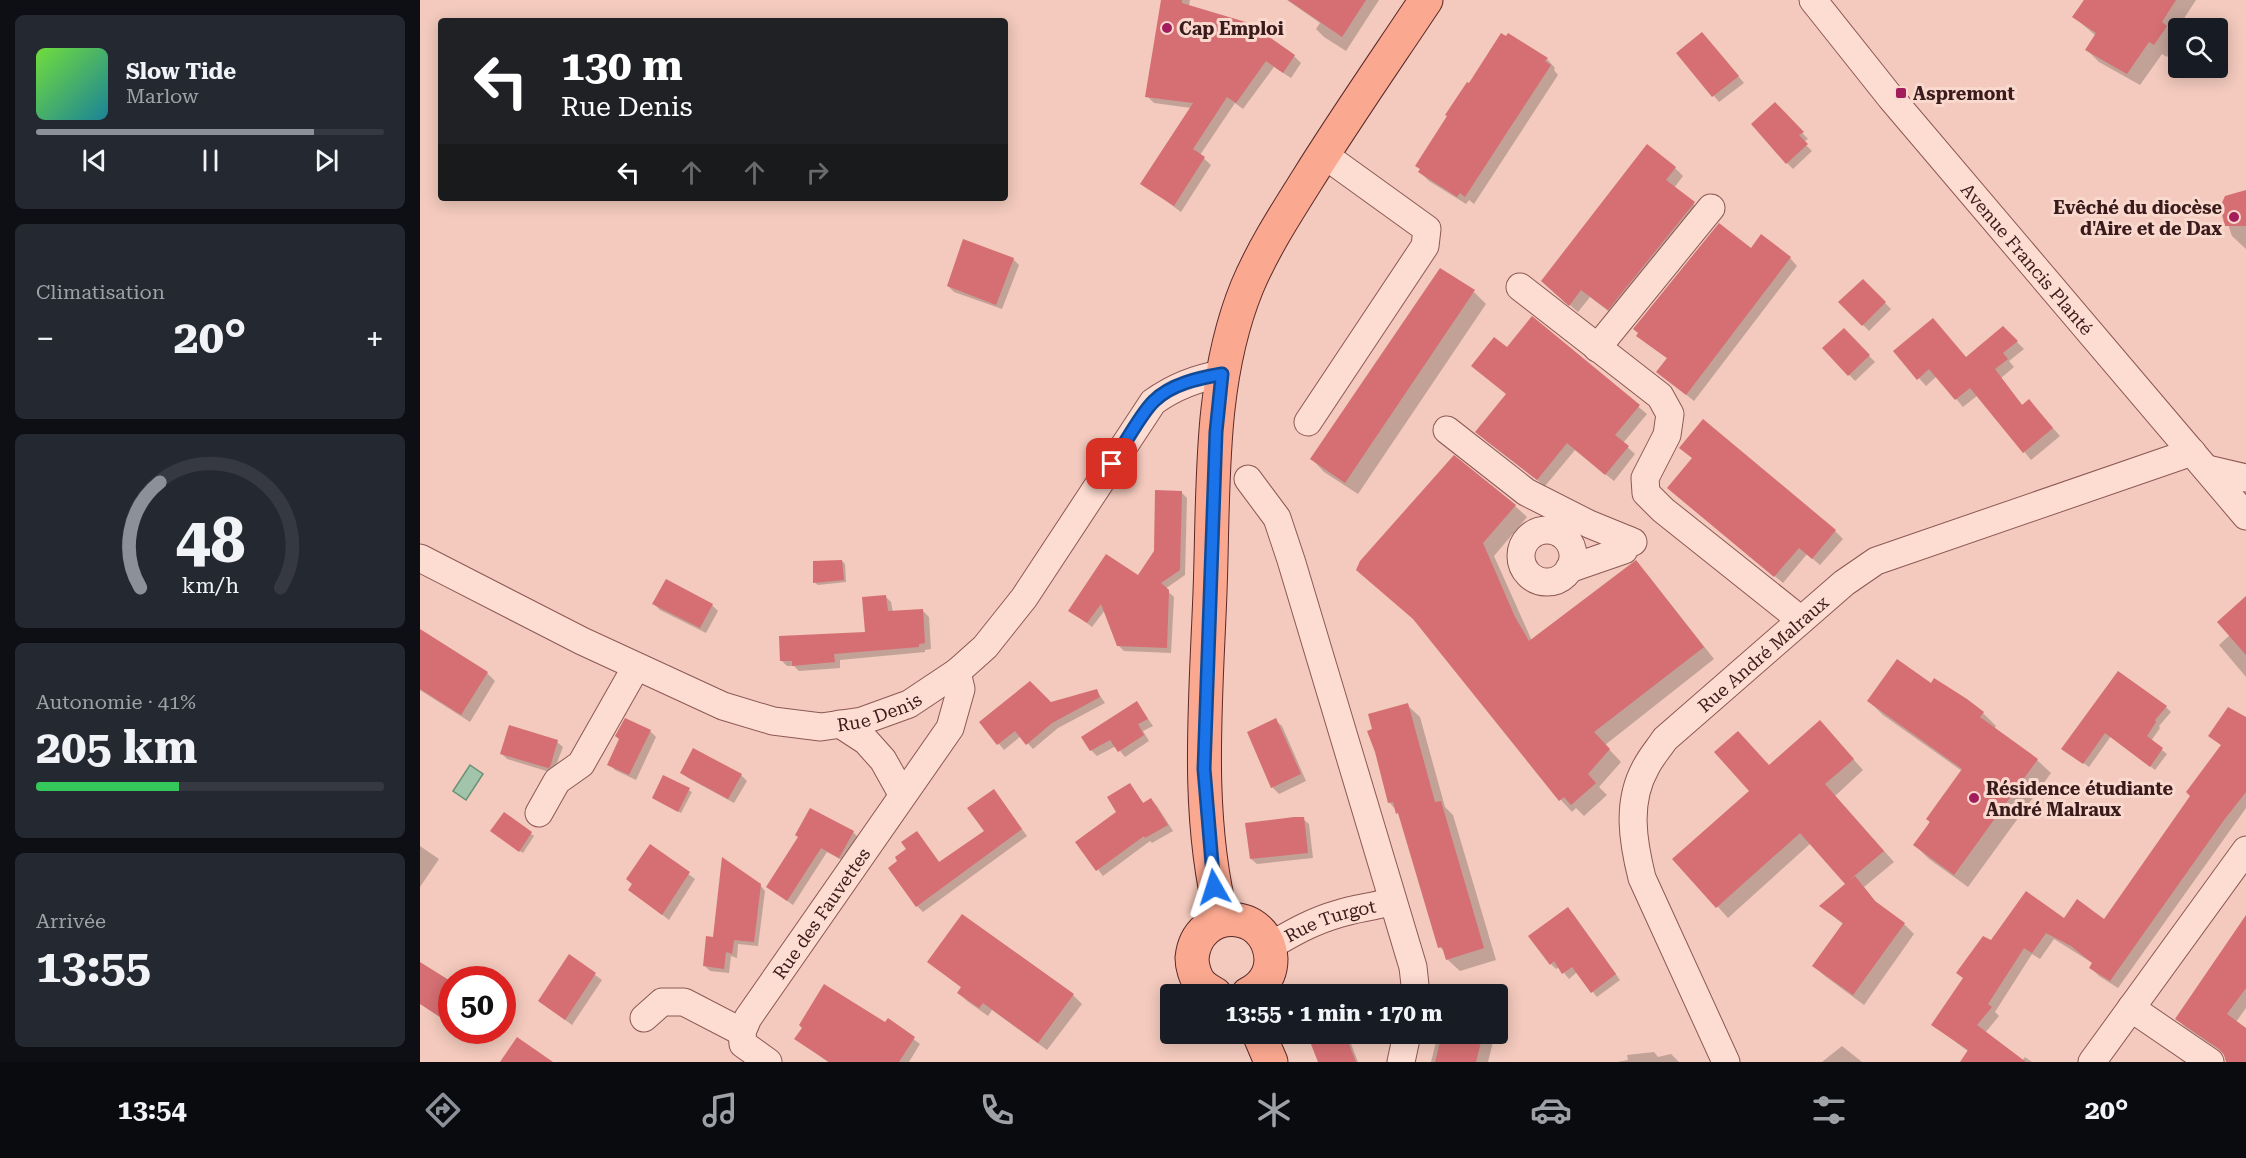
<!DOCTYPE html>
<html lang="fr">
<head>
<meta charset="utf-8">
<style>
	:root { --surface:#171b24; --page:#242831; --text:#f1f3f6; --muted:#9ea1a6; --line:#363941; --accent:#8c9099 }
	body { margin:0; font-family:"Roboto Serif",serif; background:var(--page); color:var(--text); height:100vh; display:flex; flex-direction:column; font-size:22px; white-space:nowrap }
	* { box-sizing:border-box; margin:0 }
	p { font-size:20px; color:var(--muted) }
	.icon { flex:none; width:33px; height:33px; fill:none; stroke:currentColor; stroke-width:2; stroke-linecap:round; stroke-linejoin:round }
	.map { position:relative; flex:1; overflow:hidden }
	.sheet { display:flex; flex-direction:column; gap:15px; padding:15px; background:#0d0f14; width:420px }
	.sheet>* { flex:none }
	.banner { position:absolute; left:18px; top:18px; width:570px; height:183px; border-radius:6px; box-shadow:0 3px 15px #0003; background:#202124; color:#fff; overflow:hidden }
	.tools { position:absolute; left:1748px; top:18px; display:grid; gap:12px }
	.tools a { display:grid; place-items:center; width:60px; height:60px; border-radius:6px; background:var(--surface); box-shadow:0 3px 15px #0003; font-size:30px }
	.speed { position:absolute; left:18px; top:966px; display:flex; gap:12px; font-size:30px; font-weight:700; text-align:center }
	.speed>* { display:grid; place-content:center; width:78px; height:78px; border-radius:50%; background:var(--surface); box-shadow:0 3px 15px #0003; line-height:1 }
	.speed .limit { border:9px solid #d22; background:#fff; color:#111 }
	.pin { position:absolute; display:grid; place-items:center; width:51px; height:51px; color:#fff; margin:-26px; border-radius:12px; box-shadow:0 3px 9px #0006 }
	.me { position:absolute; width:66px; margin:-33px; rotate:354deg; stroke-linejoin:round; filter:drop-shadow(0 0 4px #0008) }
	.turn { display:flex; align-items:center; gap:21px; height:126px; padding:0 24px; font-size:27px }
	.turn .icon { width:78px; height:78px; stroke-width:2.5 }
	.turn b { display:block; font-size:42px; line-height:51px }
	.lanes { display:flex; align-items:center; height:57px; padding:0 24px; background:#0003; justify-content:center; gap:30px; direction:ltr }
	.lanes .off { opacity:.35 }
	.big { font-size:45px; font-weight:700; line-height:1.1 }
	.sheet .tile { flex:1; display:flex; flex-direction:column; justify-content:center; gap:9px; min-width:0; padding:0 21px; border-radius:9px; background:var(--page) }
	.sheet .dial { align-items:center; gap:0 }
	.dial svg { height:156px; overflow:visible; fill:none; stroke:var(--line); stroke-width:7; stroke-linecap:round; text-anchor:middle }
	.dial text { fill:var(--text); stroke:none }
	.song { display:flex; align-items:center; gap:18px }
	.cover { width:72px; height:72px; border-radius:9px; background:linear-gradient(135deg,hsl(100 70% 55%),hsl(190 70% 35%)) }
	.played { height:6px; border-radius:3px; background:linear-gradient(90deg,var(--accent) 80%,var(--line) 80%) }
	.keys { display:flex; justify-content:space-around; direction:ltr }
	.heat { display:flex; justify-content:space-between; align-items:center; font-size:33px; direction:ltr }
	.charge { height:9px; border-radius:4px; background:linear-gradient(90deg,#34c759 41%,var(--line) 0) }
	.trip { position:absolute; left:740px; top:984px; width:348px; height:60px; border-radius:6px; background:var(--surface); box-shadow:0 3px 15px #0003; font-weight:700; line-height:60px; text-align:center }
	.dock { display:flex; height:96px; justify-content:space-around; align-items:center; background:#090b0e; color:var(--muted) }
	.dock .icon { width:42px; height:42px }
	.dock .current { color:var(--accent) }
	.dock b { font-size:27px; color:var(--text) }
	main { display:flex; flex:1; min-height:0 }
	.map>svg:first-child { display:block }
</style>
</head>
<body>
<main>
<section class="sheet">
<div class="tile">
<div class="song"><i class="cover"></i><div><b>Slow Tide</b><p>Marlow</p></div></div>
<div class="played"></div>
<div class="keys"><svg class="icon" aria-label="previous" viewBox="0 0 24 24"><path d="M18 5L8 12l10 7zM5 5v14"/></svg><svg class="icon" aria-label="pause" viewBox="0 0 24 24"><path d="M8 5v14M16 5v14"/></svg><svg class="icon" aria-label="next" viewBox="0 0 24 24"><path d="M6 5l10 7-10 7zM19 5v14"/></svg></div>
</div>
<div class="tile"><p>Climatisation</p>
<div class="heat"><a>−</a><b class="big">20°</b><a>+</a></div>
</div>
<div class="tile dial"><svg viewBox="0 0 100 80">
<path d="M14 69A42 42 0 1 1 86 69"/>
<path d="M14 69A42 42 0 0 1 24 15" stroke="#8c9099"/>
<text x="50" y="56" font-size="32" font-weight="700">48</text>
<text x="50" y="72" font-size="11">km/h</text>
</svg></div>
<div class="tile"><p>Autonomie · 41%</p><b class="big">205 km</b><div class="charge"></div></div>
<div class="tile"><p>Arrivée</p><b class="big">13:55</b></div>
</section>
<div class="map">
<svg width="1826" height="1062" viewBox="0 0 1826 1062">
	<rect width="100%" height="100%" fill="#f3cabd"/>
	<polygon fill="#a1c4aa" stroke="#689274" stroke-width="1.5" points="50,765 63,774 46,800 33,791"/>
	<g fill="#0003">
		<polygon points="742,0 770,0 762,52 874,56 881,63 871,78 854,67 823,109 815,103 780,155 791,165 761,212 722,183 771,108 734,103 727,96"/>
		<polygon points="867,0 959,0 926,51 904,37 896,29 900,23"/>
		<polygon points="1663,0 1776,0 1754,34 1758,40 1747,57 1742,54 1720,85 1679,62 1667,50 1676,36 1654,17 1665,1"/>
		<polygon points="1288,40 1324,83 1299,102 1258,53"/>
		<polygon points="1127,59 1135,68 1134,70 1138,75 1054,204 1049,200 1046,204 1009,181 1000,172"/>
		<polygon points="1355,104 1388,139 1383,142 1392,151 1373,169 1367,163"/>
		<polygon points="1255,168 1263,176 1254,188 1282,211 1196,317 1170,297 1158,312 1131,289"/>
		<polygon points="1826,193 1826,249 1812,236 1802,207"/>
		<polygon points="1331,250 1370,258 1377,266 1274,401 1238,372 1248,359 1226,343"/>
		<polygon points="593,259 599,265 582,309 534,292 528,286"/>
		<polygon points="1443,281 1471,309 1449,331 1421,302"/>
		<polygon points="1054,292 1066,304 938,494 904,472 892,459"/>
		<polygon points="1112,318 1227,414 1203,443 1215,454 1194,481 1155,450 1125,486 1065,440 1087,395 1087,349"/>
		<polygon points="1583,328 1604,349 1589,361 1594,367 1581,378 1603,406 1609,401 1640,436 1611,460 1558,395 1543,407 1517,376 1506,386 1475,351 1546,358"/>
		<polygon points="1424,330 1455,362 1435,381 1404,348"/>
		<polygon points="1034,457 1095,506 1107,517 1074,556 1112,641 1216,562 1227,574 1294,659 1185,745 1201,762 1179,787 1187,795 1164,816 1156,808 1152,812 1141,800 999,624"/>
		<polygon points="1273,459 1415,531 1423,539 1400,565 1387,554 1363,583 1257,495"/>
		<polygon points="762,493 767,498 765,575 745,589 754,597 751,653 704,651 699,646 685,610 672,627 650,610 719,578 736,551"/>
		<polygon points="422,561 425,564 426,582 398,585 395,583"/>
		<polygon points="465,596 471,602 473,613 503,611 509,617 511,649 505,650 505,652 420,660 420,668 379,671 374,666 367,666 361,660 447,633"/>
		<polygon points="234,604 292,605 298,611 286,633 240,610"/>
		<polygon points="1826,605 1826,677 1799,645 1810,635"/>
		<polygon points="0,636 67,673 75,681 50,722 0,690"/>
		<polygon points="1511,685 1563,713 1576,726 1574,729 1617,760 1631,773 1548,887 1509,859 1495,845 1542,771 1463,715 1449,701"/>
		<polygon points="676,690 685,703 638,728 613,749 601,736 584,750 561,722"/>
		<polygon points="717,703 733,726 723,731 729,741 705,757 696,746 677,756 671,750"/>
		<polygon points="987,705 1000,717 1025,807 1033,815 1076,960 1040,971 1027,959 1026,953 1020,947 981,816 969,802"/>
		<polygon points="1746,707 1751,712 1739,726 1740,728 1731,741 1747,754 1735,770 1691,736 1669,767 1643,748"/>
		<polygon points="855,720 862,726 886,781 859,794 853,788 829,733"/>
		<polygon points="1826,720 1826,808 1698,988 1679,976 1671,968 1674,964 1634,939 1620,959 1612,954 1575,1012 1579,1016 1565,1033 1602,1061 1605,1057 1612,1062 1542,1062 1549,1052 1513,1025 1544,979 1538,973 1572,941 1645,920 1685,921 1772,796 1802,746 1790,735"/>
		<polygon points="230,731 236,737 216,780 195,770 189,764"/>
		<polygon points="1410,733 1443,770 1415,796 1474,862 1444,887 1459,906 1484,924 1494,934 1444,1005 1405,976 1394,966 1424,925 1401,906 1427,884 1391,843 1308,918 1255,859 1331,791 1349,767"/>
		<polygon points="137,742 143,747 133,773 87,759 82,754"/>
		<polygon points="262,773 321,775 327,781 314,803 268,778"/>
		<polygon points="244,777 272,792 261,813 233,798"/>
		<polygon points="710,785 724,804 731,800 737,806 753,831 732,843 730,841 683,876 657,842 698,812"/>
		<polygon points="574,791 607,836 503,912 497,906 479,861 497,833 520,863 566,832"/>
		<polygon points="84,814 114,836 103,853 75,834"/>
		<polygon points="883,819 889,824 893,858 837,864 831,859"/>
		<polygon points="433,832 438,837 425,862 407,852 373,905 348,887 380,838"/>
		<polygon points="0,846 19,859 0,887"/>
		<polygon points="230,846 275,879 249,920 210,890"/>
		<polygon points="340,885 345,891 338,946 318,944 317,958 311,956 309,973 290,971 285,966 294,939"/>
		<polygon points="1153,914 1200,980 1177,997 1157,972 1149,979 1139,967 1136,969 1131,964"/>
		<polygon points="543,916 653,995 662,1004 627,1050 572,1010 568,1016 547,1001 539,993 542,988 509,962"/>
		<polygon points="1826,919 1826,1008 1816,1022 1826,1030 1826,1062 1807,1062 1806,1055 1765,1027 1757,1019"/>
		<polygon points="149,956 182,980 152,1025 120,1001"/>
		<polygon points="468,1020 500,1044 489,1062 408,1062 376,1039 465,1024"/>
		<polygon points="41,1030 55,1030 51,1037"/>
		<polygon points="888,1034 934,1034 928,1036 938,1062 900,1062"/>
		<polygon points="1018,1034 1075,1034 1068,1062 1011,1062"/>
		<polygon points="1422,1046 1442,1062 1402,1062"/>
		<polygon points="1234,1052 1238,1057 1251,1054 1259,1062 1197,1062 1208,1060 1207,1055"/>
	</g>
	<g fill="#d56f73">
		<polygon points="741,0 762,0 762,3 829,23 875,55 863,73 846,61 816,103 807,97 773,149 785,157 754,206 720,184 773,103 725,97"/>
		<polygon points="868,0 946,0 922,37"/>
		<polygon points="1664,0 1756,0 1742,22 1747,26 1734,45 1729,42 1707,74 1665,50 1676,33 1652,17"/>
		<polygon points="1282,32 1319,76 1292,97 1256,53"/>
		<polygon points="1081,33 1086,36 1088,33 1128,58 1125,61 1131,65 1045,197 1040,193 1037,197 998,172 1000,169 995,166 1027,116 1025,115 1047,82 1049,83"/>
		<polygon points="1355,102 1384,132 1379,135 1388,144 1366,164 1331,124"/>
		<polygon points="1227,144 1256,167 1246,180 1275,202 1188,310 1161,290 1149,306 1121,281"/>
		<polygon points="1826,190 1826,226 1805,226 1800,207 1805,196"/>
		<polygon points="1299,223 1331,248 1341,234 1371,257 1266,395 1236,372 1247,358 1216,336 1218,333 1213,329"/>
		<polygon points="543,239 594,258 576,305 527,286"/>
		<polygon points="1020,268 1055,290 925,483 890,459"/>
		<polygon points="1443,279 1466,302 1442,326 1418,302"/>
		<polygon points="1112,316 1220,405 1195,435 1209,446 1185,475 1147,443 1117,480 1055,432 1086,394 1051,366 1074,337 1087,347"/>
		<polygon points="1513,318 1546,357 1583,326 1598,341 1583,353 1588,359 1575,369 1602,405 1609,399 1633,428 1603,453 1550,388 1535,400 1509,369 1497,380 1473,351"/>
		<polygon points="1424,328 1450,355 1428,376 1402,348"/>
		<polygon points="1283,419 1416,530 1392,559 1379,548 1354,577 1247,488 1272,458 1259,448"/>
		<polygon points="1034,455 1096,505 1063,543 1095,617 1109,641 1216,560 1284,647 1174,732 1190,749 1168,774 1176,783 1151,805 1144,797 1139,801 993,619 936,570 940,561"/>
		<polygon points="735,490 762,491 760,570 741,583 749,590 747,648 697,646 681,604 667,623 648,611 686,554 718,575 734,551"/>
		<polygon points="422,560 424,580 393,583 393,561"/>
		<polygon points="246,579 293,604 280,628 232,604"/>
		<polygon points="466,595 468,611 503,609 505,643 499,644 499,647 414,654 415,662 372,666 372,661 360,661 359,636 445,632 442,597"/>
		<polygon points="1826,596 1826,655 1797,622"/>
		<polygon points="0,629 68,672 41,715 0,689"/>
		<polygon points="1477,659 1511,683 1514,678 1547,699 1564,712 1560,717 1618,759 1534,875 1493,845 1510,822 1506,819 1542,769 1447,701"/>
		<polygon points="1698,671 1747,706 1735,720 1736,722 1727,736 1743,748 1730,767 1685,733 1663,764 1641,749"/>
		<polygon points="610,681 631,702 677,689 680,697 632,723 606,745 595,731 577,745 559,722"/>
		<polygon points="717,701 728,719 718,724 724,735 698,752 690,740 670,751 661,737"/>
		<polygon points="988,703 1015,802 1021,801 1064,948 1026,960 1022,947 1018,948 978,813 976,814 973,802 968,803 955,752 947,731 952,729 948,714"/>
		<polygon points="1808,707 1826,717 1826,792 1804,820 1690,981 1669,968 1672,963 1651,946 1626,933 1612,953 1604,948 1568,1004 1572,1007 1557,1025 1606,1062 1540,1062 1548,1050 1511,1025 1543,978 1536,973 1563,936 1571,940 1606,891 1644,918 1657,899 1684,919 1770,796 1766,792 1801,745 1788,736"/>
		<polygon points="205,718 231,730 209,775 187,765 199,739 195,736"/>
		<polygon points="856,718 881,774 851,788 827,732"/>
		<polygon points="1400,720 1434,759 1405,784 1464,851 1427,882 1435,876 1455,901 1485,923 1433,995 1392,966 1423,923 1399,906 1425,884 1380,833 1296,908 1252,859 1329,791 1294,752 1318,731 1349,765"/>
		<polygon points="89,725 138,740 130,767 128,768 80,754"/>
		<polygon points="273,748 322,774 308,799 260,773"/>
		<polygon points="243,775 270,788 258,812 232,798"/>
		<polygon points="710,783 723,803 731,798 748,825 725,838 724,836 676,871 655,842 696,812 687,797"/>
		<polygon points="574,789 602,829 496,907 468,868 477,861 475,857 486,849 481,842 497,831 519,862 564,831 547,808"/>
		<polygon points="390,808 434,831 419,858 401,848 367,901 346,887 378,837 375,835"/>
		<polygon points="84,812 112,832 99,852 70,831"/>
		<polygon points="874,817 884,817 888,853 830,859 825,823"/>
		<polygon points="230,844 270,872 242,915 208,890 212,884 206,879"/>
		<polygon points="302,857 341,884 334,942 314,940 312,954 306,952 304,969 283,966 286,936 293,937"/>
		<polygon points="1148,907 1196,974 1171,993 1152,967 1142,974 1134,961 1130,965 1108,936"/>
		<polygon points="542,914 654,994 618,1043 563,1003 559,1008 537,993 541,987 507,962"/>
		<polygon points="1826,915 1826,988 1807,1014 1826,1028 1826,1062 1806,1062 1804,1055 1799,1049 1755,1019"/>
		<polygon points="149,954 176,973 145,1020 118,1001"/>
		<polygon points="0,962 32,982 32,1025 0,1004"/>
		<polygon points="404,984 465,1022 468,1018 495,1037 479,1062 409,1062 374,1039 382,1028 379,1025"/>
		<polygon points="887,1034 925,1034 936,1062 898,1062"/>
		<polygon points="1022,1034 1063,1034 1056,1062 1015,1062"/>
		<polygon points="97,1037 133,1062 80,1062"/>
	</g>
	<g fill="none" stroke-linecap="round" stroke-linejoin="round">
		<defs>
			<g id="minor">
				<path id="s1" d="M1393 0 1471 98 1826 516"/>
				<polyline points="1100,287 1240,396 1250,414 1247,435 1225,478 1226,493 1243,510 1381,620"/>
				<polyline points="1177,348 1291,208"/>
				<polyline points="888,422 1005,246 1007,229 903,154"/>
				<polyline points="1027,430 1106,492 1169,524 1213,542"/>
				<polyline points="1787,469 1826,478"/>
				<polyline points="828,479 857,518 871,560 993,967 996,994"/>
				<circle cx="1127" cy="556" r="26"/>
				<path id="s2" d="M0 558 162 641 303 706 353 721 401 727 442 721 489 704 537 672 565 647 604 598 733 402C754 387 776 378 802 374"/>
				<polyline points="1149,569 1204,550 1208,540"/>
				<polyline points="420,724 446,741 463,760 482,794"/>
				<polyline points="119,813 137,781 161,764 216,667"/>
				<path id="s3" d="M850 946C872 933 893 921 918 914 936 908 954 907 972 901"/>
				<polyline points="1711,1008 1790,1062"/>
				<polyline points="224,1018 242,1002 264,1002 322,1032"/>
				<path id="s4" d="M348 1062 323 1044 322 1032 328 1018 530 728 541 689 537 672"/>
				<polyline points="981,1062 987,1034"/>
				<path id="s5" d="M1306 1062 1222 878C1213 842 1206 802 1226 767 1231 757 1239 748 1245 739L1424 583 1456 561 1772 452"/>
				<polyline points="1672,1062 1826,850"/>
			</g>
			<g id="major">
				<path d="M802 919C775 813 786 701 790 592 794 490 788 383 827 287 843 249 865 215 887 180 925 119 966 60 1006 0"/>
				<path d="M795 994C790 991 784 988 780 983 775 977 772 966 772 958 777 906 848 907 851 959 851 976 842 987 828 994"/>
				<polyline points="839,1034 851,1062"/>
			</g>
		</defs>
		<use href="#minor" stroke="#8d5854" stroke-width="29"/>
		<use href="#major" stroke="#5a2929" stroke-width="35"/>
		<use href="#minor" stroke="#fddcd1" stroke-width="27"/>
		<use href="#major" stroke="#fba890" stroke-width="33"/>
	</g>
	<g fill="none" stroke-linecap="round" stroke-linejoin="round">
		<defs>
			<path id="route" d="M692 464C703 447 721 413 734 401 751 384 779 378 802 374L796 432 784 769 794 887"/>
		</defs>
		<use href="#route" stroke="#114b97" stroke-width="15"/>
		<use href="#route" stroke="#1a73e8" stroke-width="10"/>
	</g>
	<g fill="#a31d5c" stroke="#f9d8ce" stroke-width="2">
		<circle cx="747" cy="28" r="6"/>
		<rect x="1475" y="87" width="12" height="12" rx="3"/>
		<circle cx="1814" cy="217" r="6"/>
		<circle cx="1554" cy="798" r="6"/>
	</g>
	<g text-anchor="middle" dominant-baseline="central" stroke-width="6" stroke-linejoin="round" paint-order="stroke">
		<g font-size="18" font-weight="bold" fill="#3a1b1b" stroke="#f9d8ce" text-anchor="start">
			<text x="759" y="28">Cap Emploi</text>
			<text x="1493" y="93">Aspremont</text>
			<text x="1802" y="207" text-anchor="end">Evêché du diocèse<tspan x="1802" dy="21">d'Aire et de Dax</tspan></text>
			<text x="1566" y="788">Résidence étudiante<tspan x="1566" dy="21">André Malraux</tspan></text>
		</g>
		<g font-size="18" fill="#3a1b1b" stroke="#f9d8ce">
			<text stroke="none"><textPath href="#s1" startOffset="336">Avenue Francis Planté</textPath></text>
			<text stroke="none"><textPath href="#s5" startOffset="480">Rue André Malraux</textPath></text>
			<text stroke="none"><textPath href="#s2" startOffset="498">Rue Denis</textPath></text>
			<text stroke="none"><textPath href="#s4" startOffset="186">Rue des Fauvettes</textPath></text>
			<text stroke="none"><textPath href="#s3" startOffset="66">Rue Turgot</textPath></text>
		</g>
	</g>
</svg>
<div class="tools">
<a><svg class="icon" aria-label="search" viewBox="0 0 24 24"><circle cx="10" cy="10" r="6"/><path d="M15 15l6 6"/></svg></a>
</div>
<div class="speed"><div class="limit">50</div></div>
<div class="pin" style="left:692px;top:464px;background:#d93025"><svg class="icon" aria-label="arrive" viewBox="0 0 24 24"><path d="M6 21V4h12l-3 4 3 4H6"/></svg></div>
<svg class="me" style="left:794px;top:887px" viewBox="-20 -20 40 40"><path d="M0-17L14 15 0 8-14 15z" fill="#1a73e8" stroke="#fff" stroke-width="4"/></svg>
<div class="trip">13:55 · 1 min · 170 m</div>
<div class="banner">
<div class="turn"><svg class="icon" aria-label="left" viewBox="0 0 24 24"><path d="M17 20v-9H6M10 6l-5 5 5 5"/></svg><div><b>130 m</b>Rue Denis</div></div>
<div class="lanes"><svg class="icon" aria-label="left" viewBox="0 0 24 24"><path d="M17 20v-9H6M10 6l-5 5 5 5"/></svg><svg class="icon off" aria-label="ahead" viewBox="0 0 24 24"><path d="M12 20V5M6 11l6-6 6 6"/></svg><svg class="icon off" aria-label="ahead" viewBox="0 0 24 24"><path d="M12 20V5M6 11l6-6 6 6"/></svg><svg class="icon off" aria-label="right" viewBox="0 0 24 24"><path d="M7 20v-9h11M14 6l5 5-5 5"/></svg></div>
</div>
</div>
</main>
<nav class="dock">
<b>13:54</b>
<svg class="icon current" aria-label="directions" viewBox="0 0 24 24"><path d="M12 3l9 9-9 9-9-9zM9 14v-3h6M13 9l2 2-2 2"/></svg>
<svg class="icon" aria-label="music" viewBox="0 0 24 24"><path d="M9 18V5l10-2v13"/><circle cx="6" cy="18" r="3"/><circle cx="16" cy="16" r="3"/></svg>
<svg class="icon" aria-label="phone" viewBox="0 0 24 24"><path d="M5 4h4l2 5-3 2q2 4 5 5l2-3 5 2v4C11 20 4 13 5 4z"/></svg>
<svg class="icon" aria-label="climate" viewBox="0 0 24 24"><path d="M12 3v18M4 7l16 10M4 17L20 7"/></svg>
<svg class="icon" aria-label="car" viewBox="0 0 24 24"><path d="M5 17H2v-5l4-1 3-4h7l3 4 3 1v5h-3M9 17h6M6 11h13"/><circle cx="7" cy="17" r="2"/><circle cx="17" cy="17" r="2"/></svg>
<svg class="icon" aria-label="filters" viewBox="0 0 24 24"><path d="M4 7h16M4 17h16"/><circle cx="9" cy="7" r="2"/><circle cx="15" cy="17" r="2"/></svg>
<b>20°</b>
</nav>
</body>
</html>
